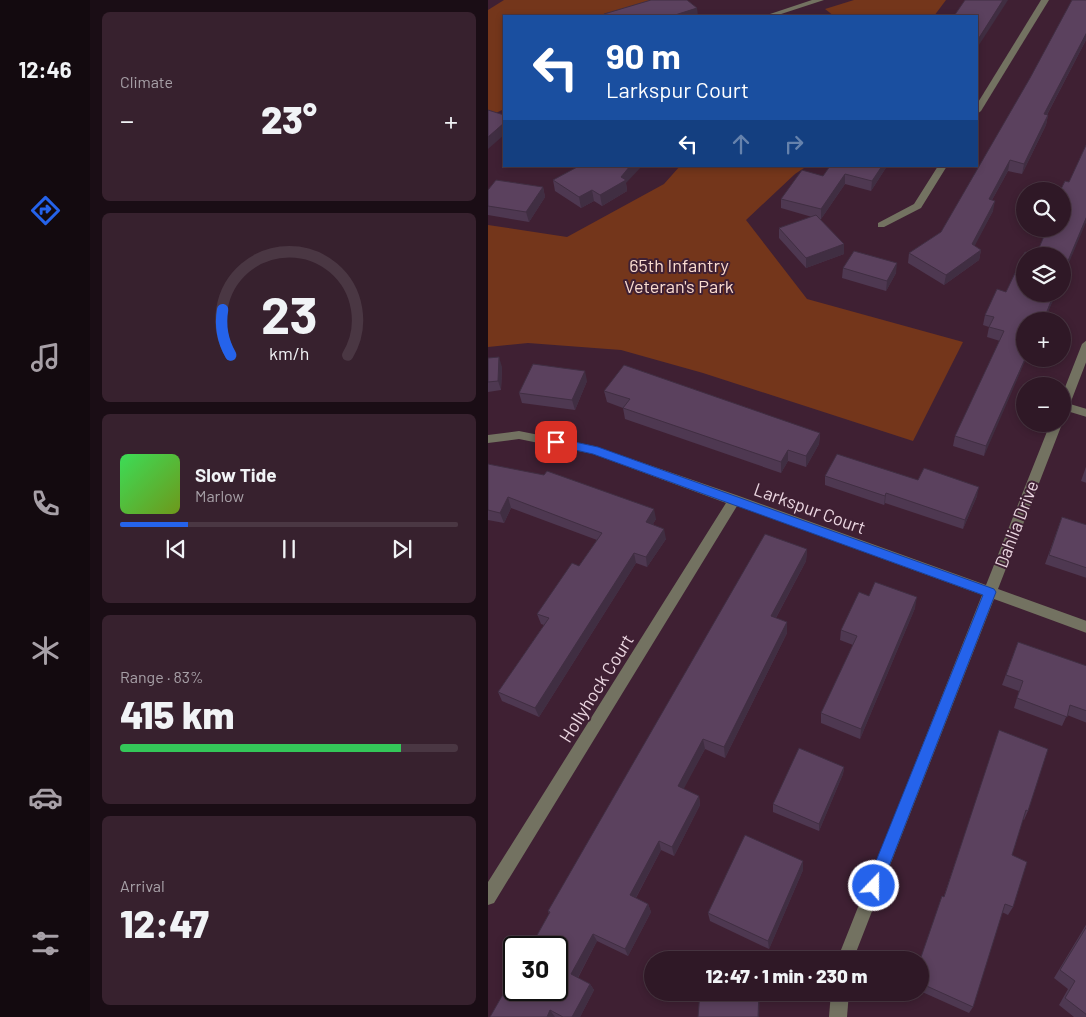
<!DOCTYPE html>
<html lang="en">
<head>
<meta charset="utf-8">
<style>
	:root { --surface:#2f1826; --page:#37212e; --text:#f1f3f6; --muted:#a7a0a7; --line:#4a3743; --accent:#2563eb }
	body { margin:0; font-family:Barlow,sans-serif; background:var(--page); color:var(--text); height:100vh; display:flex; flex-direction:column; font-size:19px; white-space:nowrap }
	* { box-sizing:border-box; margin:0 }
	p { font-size:16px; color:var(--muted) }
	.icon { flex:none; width:28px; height:28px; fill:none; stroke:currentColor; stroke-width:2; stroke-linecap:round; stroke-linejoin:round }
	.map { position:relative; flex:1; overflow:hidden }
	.sheet { display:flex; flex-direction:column; gap:12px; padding:12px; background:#1a0d15; width:398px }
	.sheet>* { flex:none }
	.banner { position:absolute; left:15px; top:15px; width:475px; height:152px; border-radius:0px; box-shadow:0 2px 8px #0003,0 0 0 1px var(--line); background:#1a4fa0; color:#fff; overflow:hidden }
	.fabs { position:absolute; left:528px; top:182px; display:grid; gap:10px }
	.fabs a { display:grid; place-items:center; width:55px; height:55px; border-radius:50%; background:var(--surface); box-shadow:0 2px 8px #0003,0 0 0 1px var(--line); font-size:25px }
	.speed { position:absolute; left:15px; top:936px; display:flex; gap:10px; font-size:25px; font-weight:700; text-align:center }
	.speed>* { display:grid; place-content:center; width:65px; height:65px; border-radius:50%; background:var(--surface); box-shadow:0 2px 8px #0003,0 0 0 1px var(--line); line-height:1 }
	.speed .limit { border:2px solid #111; border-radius:8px; background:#fff; color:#111 }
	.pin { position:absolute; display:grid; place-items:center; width:42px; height:42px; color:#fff; margin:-21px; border-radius:10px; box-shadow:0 2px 8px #0006 }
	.me { position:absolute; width:55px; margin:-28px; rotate:22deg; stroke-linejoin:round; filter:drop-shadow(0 0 4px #0008) }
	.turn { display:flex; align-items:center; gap:18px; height:105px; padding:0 20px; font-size:22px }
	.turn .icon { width:65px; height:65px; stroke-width:2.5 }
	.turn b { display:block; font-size:35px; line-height:42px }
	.lanes { display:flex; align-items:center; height:48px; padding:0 20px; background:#0003; justify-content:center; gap:25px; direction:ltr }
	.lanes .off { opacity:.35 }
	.big { font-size:38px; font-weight:800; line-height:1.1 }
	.sheet .card { flex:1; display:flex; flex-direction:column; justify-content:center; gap:8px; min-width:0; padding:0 18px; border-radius:8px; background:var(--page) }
	.sheet .dial { align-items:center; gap:0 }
	.dial svg { height:130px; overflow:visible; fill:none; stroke:var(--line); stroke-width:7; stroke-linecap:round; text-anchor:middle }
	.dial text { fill:var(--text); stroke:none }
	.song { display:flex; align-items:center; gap:15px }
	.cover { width:60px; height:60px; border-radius:8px; background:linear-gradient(135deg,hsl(130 70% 55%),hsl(80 70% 35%)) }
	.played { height:5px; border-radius:2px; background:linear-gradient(90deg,var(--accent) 20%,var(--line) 20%) }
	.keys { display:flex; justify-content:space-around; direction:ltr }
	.heat { display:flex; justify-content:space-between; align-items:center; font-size:28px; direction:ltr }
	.charge { height:8px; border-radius:4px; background:linear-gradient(90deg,#34c759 83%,var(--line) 0) }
	.trip { position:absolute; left:156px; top:951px; width:285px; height:50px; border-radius:25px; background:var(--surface); box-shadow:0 2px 8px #0003,0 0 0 1px var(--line); font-weight:800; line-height:50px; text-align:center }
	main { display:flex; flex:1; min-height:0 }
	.menu { display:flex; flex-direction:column; width:90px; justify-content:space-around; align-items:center; background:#130a0f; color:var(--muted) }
	.menu .icon { width:35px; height:35px }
	.menu .active { color:var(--accent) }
	.menu b { font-size:22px; color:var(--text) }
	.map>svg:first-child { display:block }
</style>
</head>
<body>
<main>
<nav class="menu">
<b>12:46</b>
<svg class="icon active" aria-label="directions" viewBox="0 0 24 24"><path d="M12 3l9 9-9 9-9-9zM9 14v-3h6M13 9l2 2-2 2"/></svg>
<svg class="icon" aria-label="music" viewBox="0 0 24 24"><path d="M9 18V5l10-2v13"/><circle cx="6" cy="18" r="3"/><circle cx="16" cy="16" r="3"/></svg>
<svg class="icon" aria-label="phone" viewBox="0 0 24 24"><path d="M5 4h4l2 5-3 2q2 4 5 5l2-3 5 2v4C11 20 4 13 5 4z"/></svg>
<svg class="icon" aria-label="climate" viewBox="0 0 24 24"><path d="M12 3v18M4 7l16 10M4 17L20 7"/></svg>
<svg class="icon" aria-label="car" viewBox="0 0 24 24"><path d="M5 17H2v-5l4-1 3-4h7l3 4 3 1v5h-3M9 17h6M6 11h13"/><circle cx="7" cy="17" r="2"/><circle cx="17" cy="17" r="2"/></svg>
<svg class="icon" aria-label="filters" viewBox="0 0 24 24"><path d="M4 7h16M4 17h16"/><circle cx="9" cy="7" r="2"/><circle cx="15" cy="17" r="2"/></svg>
</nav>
<section class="sheet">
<div class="card"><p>Climate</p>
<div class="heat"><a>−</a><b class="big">23°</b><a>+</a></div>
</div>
<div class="card dial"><svg viewBox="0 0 100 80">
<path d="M14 69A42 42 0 1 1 86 69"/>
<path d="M14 69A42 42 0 0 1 9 41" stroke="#2563eb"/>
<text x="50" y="56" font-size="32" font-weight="700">23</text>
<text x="50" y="72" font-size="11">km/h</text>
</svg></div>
<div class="card">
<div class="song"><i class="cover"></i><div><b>Slow Tide</b><p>Marlow</p></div></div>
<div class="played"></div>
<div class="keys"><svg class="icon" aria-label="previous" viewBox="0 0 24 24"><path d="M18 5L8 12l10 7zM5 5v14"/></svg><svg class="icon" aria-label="pause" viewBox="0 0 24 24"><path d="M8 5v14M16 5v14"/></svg><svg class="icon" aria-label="next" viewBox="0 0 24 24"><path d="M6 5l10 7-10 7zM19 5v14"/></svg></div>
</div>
<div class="card"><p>Range · 83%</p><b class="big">415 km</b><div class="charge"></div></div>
<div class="card"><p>Arrival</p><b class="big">12:47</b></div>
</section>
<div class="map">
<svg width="599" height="1017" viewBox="0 0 599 1017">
	<rect width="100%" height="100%" fill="#3f2033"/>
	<g fill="#74361b">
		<polygon points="16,0 167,0 131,16 16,16 16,109 0,117 0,10"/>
		<polygon points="366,0 458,0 446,16 346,16 337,9"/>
		<polygon points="192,166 319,166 307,174 258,220 319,299 475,342 425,441 215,373 133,350 40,343 0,347 0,225 79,237 176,184"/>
	</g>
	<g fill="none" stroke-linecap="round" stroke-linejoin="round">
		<g fill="#737261" fill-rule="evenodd">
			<polygon points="324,0 336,0 287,16 276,16"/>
			<polygon points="553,0 561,0 493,111 489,114 489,104"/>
			<polygon points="450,166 459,166 433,208 396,227 390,227 390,223 426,204"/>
			<polygon points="599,340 599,360 582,404 599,409 599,417 579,411 574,413 574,395 594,344"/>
			<polygon points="562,424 574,424 510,589 599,621 599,633 506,599 365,960 349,960 494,595 249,506 6,903 0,905 0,882 238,503 105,454 31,439 0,443 0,435 31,431 106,446 251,496 498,585"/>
			<polygon points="343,992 361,992 359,1017 341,1017"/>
		</g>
	</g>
	<g fill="#4e3851">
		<polygon points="599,0 599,38 559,115 560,115 558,125 534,174 520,171 504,200 505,211 486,246 493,250 491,260 456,285 420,263 421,253 453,232"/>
		<polygon points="399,166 383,191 357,184 333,219 332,219 356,254 318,268 291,238 291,228 324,217 293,208 293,199 335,176"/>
		<polygon points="65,180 138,183 139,191 114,206 106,201 93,208 67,191"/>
		<polygon points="581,182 591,237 556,321 536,321 496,456 465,446 467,436 512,341 499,337 501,327 495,325 497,315 518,292 548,255"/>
		<polygon points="55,187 57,197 41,222 0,215 0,190"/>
		<polygon points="355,268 408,273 398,291 354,278"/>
		<polygon points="0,358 14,367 13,390 0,392"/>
		<polygon points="99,381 87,410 34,403 31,393"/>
		<polygon points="116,391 332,433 331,444 318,467 300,461 293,473 137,419 135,408 119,402"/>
		<polygon points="0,464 168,519 165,524 178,539 159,567 148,563 51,717 14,701 10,692 56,625 53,624 49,614 91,566 109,540 23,508 16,523 0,520"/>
		<polygon points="599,464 599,483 593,481"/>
		<polygon points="337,476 430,480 489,496 475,529 397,503 396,505 337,485"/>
		<polygon points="574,517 599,525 599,578 557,564"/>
		<polygon points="319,549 318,561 288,618 299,622 299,633 237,758 217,749 195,789 211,796 212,805 186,856 173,850 148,898 160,904 163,912 140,956 109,941 90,978 102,984 106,990 92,1017 2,1017 61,914 60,911"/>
		<polygon points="427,608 372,739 333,723 333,713 365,645 352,640 353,630"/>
		<polygon points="530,642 599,666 599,723 579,715 574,726 526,708 531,691 514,685"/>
		<polygon points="508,741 540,811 536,820 535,819 524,855 525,907 520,915 514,912 485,1007 481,1013 432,991 432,960 456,896"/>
		<polygon points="356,767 355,774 331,831 285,812 285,804"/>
		<polygon points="315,870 281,949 222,921 220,913"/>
		<polygon points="599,923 599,1017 586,1017 571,1005 580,989 566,978"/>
	</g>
	<g fill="#402e42">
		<polygon points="515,0 520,0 489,48 489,41"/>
		<polygon points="209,8 210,16 184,16 186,15"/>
		<polygon points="599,32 599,38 554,124 556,114"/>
		<polygon points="560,115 558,125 534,174 536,164"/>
		<polygon points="16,123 16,135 0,149 0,137"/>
		<polygon points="522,160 520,171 499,209 501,199"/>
		<polygon points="142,166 154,166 138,183 139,191 114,206 112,195"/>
		<polygon points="394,166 399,166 383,191 384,181"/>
		<polygon points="357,174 357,184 333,219 333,209"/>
		<polygon points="55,187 57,197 41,222 38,212"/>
		<polygon points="104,190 106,201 93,208 91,197"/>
		<polygon points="507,201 505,211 482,255 484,244"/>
		<polygon points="599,216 599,220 574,279 574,275"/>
		<polygon points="356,244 356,254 318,268 318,258"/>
		<polygon points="493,250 491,260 456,285 458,275"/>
		<polygon points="409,263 408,273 398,291 399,281"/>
		<polygon points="566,294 568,294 556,321 555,321"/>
		<polygon points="11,357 14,367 13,390 10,381"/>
		<polygon points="537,359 538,359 496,456 498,446"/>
		<polygon points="97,371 99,381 87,410 84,400"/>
		<polygon points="332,433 331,444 318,467 318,456"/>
		<polygon points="300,450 300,461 293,473 293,462"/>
		<polygon points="491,487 489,496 475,529 477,520"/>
		<polygon points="398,493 397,503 396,505 397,496"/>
		<polygon points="20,497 23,508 16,523 12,513"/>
		<polygon points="166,509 168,519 160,532 158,522"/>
		<polygon points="176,529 178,539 159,567 158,557"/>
		<polygon points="319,549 318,561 283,627 283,616"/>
		<polygon points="146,553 148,563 51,717 47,708"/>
		<polygon points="429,597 427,608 372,739 373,729"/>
		<polygon points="299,622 299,633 237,758 236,747"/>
		<polygon points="215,739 217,749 192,796 190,786"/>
		<polygon points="356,767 355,774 331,831 331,824"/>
		<polygon points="211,796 212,805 186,856 184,847"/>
		<polygon points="171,841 173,850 145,903 142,895"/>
		<polygon points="315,861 315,870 281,949 280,941"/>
		<polygon points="160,904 163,912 140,956 137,949"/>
		<polygon points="105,934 109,941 88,981 83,974"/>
		<polygon points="102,984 106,990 92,1017 84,1017"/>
		<polygon points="271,992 272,992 271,1017 270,1017"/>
		<polygon points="62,1010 67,1017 59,1017"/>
	</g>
	<g fill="#5b415e" stroke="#402e42">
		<polygon points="163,0 199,0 209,8 184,16 122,16 116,14"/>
		<polygon points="477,0 515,0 489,41 489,16 466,16"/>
		<polygon points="584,0 599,0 599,32 556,114 560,115 536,164 522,160 501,199 507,201 484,244 493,250 458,275 421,253 453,232 542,78"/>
		<polygon points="0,110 16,115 16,123 0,137"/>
		<polygon points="599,143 599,216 574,275 574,256 536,256 536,294 566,294 555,321 536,321 537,359 498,446 467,436 516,331 501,327 506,317 497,315 509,289 518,292 537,252 548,255 559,229 574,229 574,191 572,191 577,181 581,182"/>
		<polygon points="91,166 142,166 133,177 138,180 112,195 104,190 91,197 65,180"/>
		<polygon points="342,166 394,166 384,181 357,174 333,209 293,199 314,170 335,176"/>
		<polygon points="8,180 55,187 38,212 0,206 0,190"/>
		<polygon points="328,215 356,244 318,258 291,228"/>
		<polygon points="366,251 409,263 399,281 355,268"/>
		<polygon points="11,357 10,381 0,382 0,358"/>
		<polygon points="45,364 97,371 84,400 31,393"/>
		<polygon points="136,365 332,433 318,456 300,450 293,462 135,408 142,399 116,391"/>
		<polygon points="349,454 430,480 436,468 491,487 477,520 398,493 397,496 337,476"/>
		<polygon points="0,464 56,475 59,471 166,509 158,522 176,529 158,557 146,553 47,708 10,692 61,618 49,614 84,563 91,566 114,533 20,497 12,513 0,510"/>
		<polygon points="574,517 599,525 599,568 561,555"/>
		<polygon points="277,534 319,549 283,616 299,622 236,747 215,739 190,786 211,796 184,847 171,841 142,895 160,904 137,949 105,934 83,974 102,984 84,1017 75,1017 62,1010 59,1017 2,1017 26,975 26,990 69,990 69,948 42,948 62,912 60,911"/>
		<polygon points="387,582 429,597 373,729 333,713 369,636 353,630 371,592 381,596"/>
		<polygon points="530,642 599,666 599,711 582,705 579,717 529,698 535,681 518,675"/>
		<polygon points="511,730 560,749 540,811 538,810 524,855 539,862 525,907 517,904 485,1007 432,983 432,960 454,896 456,897"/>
		<polygon points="311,748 356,767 331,824 285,804"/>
		<polygon points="257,835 315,861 280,941 220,913"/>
		<polygon points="599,926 599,1015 577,998 587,981 572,970"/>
		<polygon points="212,992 271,992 270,1017 210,1017"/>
	</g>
	<polygon fill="#2563eb" stroke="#184099" points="68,438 110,447 506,589 508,592 391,892 386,894 381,892 378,886 495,595 105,454 65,445 63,442 65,439"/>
	<g text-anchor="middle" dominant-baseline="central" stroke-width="4" stroke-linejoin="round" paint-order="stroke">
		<g font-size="18" fill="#fadcd0" stroke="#3f2033">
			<text x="191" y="265">65th Infantry<tspan x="191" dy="21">Veteran's Park</tspan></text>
		</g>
		<g font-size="18" fill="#ebd6e1" stroke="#3f2033">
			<text transform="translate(322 508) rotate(20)">Larkspur Court</text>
			<text transform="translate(528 524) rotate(-69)">Dahlia Drive</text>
			<text transform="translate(108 688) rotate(-58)">Hollyhock Court</text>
		</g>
	</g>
</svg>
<div class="fabs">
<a><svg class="icon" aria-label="search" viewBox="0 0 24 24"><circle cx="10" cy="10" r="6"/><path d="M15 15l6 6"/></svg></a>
<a><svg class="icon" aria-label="layers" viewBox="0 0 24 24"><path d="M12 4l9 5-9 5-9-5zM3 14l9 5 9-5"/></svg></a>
<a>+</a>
<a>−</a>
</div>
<div class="speed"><div class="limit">30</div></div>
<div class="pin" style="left:68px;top:442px;background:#d93025"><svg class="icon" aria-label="arrive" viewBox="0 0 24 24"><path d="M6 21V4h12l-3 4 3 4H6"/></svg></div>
<svg class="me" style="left:386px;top:886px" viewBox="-20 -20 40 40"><circle r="17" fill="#2563eb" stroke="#fff" stroke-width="3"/><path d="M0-11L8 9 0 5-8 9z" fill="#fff"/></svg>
<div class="trip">12:47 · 1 min · 230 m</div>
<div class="banner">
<div class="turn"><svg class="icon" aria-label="left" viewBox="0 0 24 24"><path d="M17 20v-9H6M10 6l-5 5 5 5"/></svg><div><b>90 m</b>Larkspur Court</div></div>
<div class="lanes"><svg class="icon" aria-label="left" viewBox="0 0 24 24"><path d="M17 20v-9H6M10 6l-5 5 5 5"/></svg><svg class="icon off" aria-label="ahead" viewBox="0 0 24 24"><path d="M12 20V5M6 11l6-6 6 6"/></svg><svg class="icon off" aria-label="right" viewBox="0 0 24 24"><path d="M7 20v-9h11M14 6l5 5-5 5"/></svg></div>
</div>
</div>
</main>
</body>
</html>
